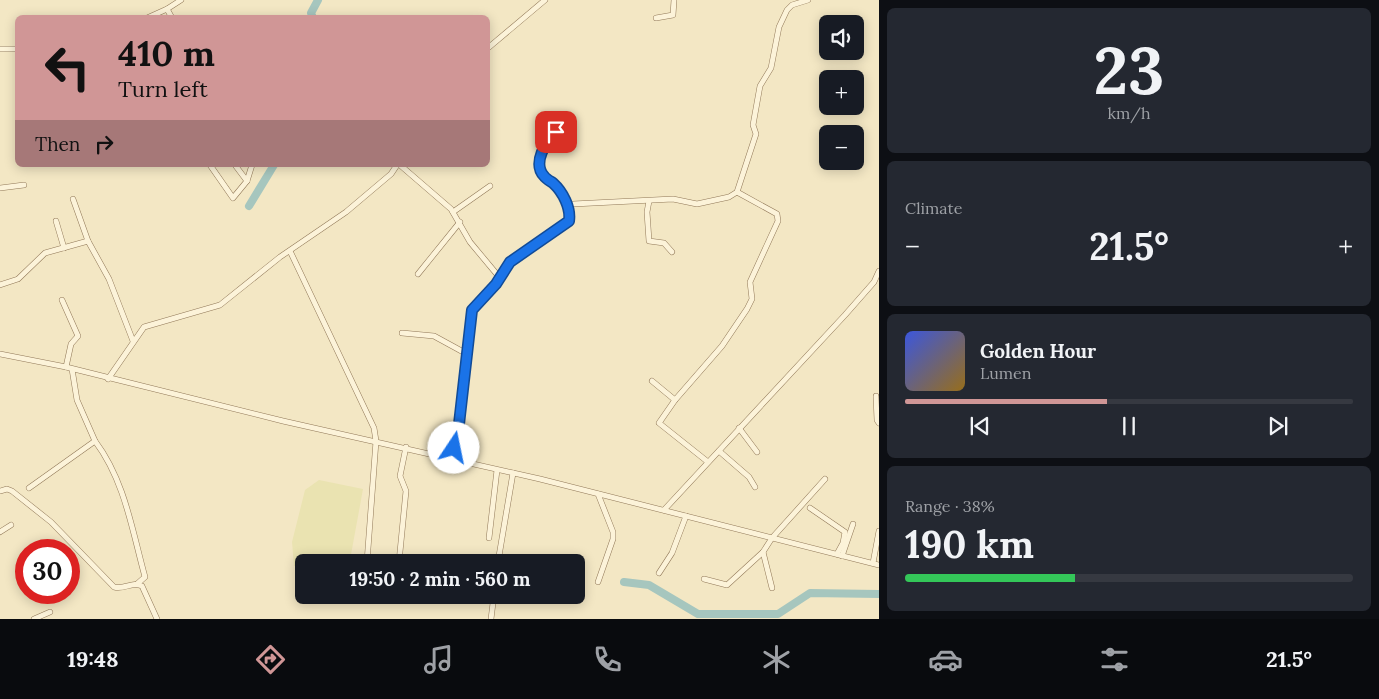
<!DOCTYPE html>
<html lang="en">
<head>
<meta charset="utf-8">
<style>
	:root { --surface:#171b24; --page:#242831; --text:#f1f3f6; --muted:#9ea1a6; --line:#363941; --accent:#d09696 }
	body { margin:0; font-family:Lora,serif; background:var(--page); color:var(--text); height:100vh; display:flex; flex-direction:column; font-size:19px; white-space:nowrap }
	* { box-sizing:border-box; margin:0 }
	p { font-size:16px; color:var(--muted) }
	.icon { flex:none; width:28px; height:28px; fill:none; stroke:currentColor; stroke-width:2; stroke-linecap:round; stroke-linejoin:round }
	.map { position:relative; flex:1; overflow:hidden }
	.panel { display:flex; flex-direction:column; gap:8px; padding:8px; background:#0d0f14; width:500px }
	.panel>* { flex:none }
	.top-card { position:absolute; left:15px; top:15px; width:475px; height:152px; border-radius:8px; box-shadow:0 2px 12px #0003; background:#d09696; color:#111; overflow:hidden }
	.controls { position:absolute; left:819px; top:15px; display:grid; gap:10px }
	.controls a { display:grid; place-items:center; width:45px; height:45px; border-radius:8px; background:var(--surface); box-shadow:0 2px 12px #0003; font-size:25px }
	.speed { position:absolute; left:15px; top:539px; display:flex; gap:10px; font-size:25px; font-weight:700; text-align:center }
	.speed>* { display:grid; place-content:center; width:65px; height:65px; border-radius:50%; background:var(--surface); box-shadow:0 2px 12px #0003; line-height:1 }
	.speed .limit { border:8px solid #d22; background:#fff; color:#111 }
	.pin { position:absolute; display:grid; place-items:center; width:42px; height:42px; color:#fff; margin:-21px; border-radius:10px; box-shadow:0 2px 8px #0006 }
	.me { position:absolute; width:55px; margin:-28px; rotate:11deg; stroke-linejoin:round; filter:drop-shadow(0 0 4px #0008) }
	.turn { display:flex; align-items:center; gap:18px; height:105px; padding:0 20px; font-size:22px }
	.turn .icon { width:65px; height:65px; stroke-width:2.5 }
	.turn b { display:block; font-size:35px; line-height:42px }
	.then { display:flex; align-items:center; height:48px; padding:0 20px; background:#0003; gap:10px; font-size:19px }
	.big { font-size:38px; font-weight:700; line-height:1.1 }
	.panel .widget { flex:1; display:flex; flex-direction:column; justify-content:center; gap:8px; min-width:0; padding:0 18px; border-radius:8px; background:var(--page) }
	.panel .dial { align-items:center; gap:0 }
	.dial b { font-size:65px; line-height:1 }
	.song { display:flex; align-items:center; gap:15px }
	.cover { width:60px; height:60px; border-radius:8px; background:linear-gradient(135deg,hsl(230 70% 55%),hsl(40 70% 35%)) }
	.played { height:5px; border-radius:2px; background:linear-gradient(90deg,var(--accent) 45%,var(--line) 45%) }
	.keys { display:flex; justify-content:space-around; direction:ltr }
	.heat { display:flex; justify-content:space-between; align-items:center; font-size:28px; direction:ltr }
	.charge { height:8px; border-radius:4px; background:linear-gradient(90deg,#34c759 38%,var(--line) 0) }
	.trip { position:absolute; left:295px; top:554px; width:290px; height:50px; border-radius:8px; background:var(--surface); box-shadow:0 2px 12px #0003; font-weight:700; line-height:50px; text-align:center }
	.tabs { display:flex; height:80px; justify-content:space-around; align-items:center; background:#090b0e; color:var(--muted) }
	.tabs .icon { width:35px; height:35px }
	.tabs .active { color:var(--accent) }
	.tabs b { font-size:22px; color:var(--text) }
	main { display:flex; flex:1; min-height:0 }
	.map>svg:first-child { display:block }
</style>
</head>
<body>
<main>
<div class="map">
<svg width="879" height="619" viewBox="0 0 879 619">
	<rect width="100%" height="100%" fill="#f3e7c4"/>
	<polygon fill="#eae3b1" points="319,480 363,489 350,560 304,562 304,565 294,566 292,542 305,490"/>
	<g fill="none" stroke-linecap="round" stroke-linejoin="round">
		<g stroke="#a6c6be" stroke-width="8">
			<polyline points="313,18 311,13 318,0"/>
			<polyline points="249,206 274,165"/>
			<polyline points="624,582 649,585 698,614 778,614 810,593 879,594"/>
		</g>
		<defs>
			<g id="minor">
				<polyline points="167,9 172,18"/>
				<polyline points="147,18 167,9 181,0"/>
				<polyline points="656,18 673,15 674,0"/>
				<polyline points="488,48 545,0"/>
				<polyline points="0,49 18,49"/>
				<path d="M561 127C549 137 535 152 540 170 542 176 546 178 551 181 559 188 563 198 568 207"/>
				<polyline points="210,165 233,198 247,181 252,165"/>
				<polyline points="235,165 247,181"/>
				<polyline points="400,165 451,209 470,242 500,278"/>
				<polyline points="0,188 24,185"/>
				<polyline points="73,199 88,241 109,279 133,341"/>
				<polyline points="649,201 647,212 649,241 664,243 672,252"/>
				<polyline points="453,212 490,186"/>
				<polyline points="56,221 64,248"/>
				<polyline points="290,251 374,428 376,441 367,562"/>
				<polyline points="418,274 460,222"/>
				<polyline points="0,285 18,279 45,253 88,241"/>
				<polyline points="62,300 78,336 71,344 66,367"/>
				<polyline points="402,333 434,336 467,354"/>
				<polyline points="0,354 66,367 283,421 540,479 879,565"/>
				<polyline points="108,379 144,327 220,305 280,257 346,212 391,174 397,165"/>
				<polyline points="652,381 675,400"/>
				<polyline points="876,396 877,420 879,423"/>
				<polyline points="739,428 757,452"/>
				<path d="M95 441C125 481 132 530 145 577L137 584"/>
				<polyline points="719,451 749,477 755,487"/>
				<polyline points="449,459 457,435 472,310 496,283 510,262 569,221 568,207 573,204 673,199 697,204 729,197 737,192 756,134 753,125 760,86 771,68 779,27 787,10 792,5 808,0"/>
				<polyline points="708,462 659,423 675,400 722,346 747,309 752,299 750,282 778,221 777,214 737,192"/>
				<polyline points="29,488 95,441 77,400 72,369"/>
				<path d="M0 491 7 489 12 491 51 522 114 587C125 590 132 581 142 586L157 619"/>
				<polyline points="810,508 845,532 843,543 837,554"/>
				<polyline points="664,510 845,315 874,282 879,271"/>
				<polyline points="0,532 11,525"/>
				<polyline points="489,538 497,470"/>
				<polyline points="842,556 853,524"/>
				<polyline points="399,562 406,491 400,476 406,447"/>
				<polyline points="498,562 513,473"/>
				<polyline points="873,563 879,531"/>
				<polyline points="659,573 672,553 686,516"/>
				<polyline points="704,579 727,585 763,552"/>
				<polyline points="598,582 613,539 613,532 598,494"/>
				<polyline points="772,588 763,552 772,538 825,479"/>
				<polyline points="34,619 50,612"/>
				<polyline points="491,619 494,595"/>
			</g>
		</defs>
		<use href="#minor" stroke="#917858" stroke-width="6"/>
		<use href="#minor" stroke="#fcf3d9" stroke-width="5"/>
	</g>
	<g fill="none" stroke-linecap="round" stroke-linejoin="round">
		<defs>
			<path id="route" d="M454 448 459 424 472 310 496 284 510 262 569 221C571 208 563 192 553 183 550 181 546 179 544 176 532 163 546 141 556 132"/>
		</defs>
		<use href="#route" stroke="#114b97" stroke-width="12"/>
		<use href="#route" stroke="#1a73e8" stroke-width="9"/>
	</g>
</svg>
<div class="controls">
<a><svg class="icon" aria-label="sound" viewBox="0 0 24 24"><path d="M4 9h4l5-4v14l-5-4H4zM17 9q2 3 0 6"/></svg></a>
<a>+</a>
<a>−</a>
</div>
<div class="speed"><div class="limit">30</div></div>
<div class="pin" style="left:556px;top:132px;background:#d93025"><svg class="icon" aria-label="arrive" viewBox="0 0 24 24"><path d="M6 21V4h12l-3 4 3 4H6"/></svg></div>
<svg class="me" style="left:454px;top:448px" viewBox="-20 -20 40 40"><circle r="19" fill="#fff"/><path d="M0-13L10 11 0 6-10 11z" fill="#1a73e8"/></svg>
<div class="trip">19:50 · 2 min · 560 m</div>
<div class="top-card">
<div class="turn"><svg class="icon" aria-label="left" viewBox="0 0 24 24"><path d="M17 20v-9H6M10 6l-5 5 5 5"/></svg><div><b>410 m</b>Turn left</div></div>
<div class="then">Then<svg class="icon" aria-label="right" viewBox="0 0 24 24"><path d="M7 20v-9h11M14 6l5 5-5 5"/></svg></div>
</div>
</div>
<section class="panel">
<div class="widget dial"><b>23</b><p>km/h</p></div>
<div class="widget"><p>Climate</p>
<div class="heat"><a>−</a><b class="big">21.5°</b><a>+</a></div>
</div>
<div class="widget">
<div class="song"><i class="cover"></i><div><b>Golden Hour</b><p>Lumen</p></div></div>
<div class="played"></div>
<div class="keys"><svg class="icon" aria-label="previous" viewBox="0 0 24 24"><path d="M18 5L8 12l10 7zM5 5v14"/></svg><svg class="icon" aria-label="pause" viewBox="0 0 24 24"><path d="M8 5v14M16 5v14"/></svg><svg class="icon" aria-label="next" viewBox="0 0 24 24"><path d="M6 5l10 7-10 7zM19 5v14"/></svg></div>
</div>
<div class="widget"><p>Range · 38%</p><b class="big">190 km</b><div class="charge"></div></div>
</section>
</main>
<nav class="tabs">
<b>19:48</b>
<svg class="icon active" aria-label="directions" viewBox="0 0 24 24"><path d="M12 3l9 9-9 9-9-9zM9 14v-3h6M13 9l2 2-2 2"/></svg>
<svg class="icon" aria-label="music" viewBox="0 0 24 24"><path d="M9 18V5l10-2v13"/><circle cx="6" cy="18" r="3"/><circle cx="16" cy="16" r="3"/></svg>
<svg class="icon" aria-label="phone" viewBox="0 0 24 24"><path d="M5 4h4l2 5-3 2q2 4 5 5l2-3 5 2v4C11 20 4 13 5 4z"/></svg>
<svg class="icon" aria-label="climate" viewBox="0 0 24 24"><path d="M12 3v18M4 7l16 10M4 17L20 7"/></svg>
<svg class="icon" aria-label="car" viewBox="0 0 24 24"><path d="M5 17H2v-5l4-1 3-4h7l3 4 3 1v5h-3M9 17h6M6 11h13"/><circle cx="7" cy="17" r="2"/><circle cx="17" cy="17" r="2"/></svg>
<svg class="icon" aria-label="filters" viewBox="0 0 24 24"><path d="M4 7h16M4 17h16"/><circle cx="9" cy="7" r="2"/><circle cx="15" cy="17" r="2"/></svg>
<b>21.5°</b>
</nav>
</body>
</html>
